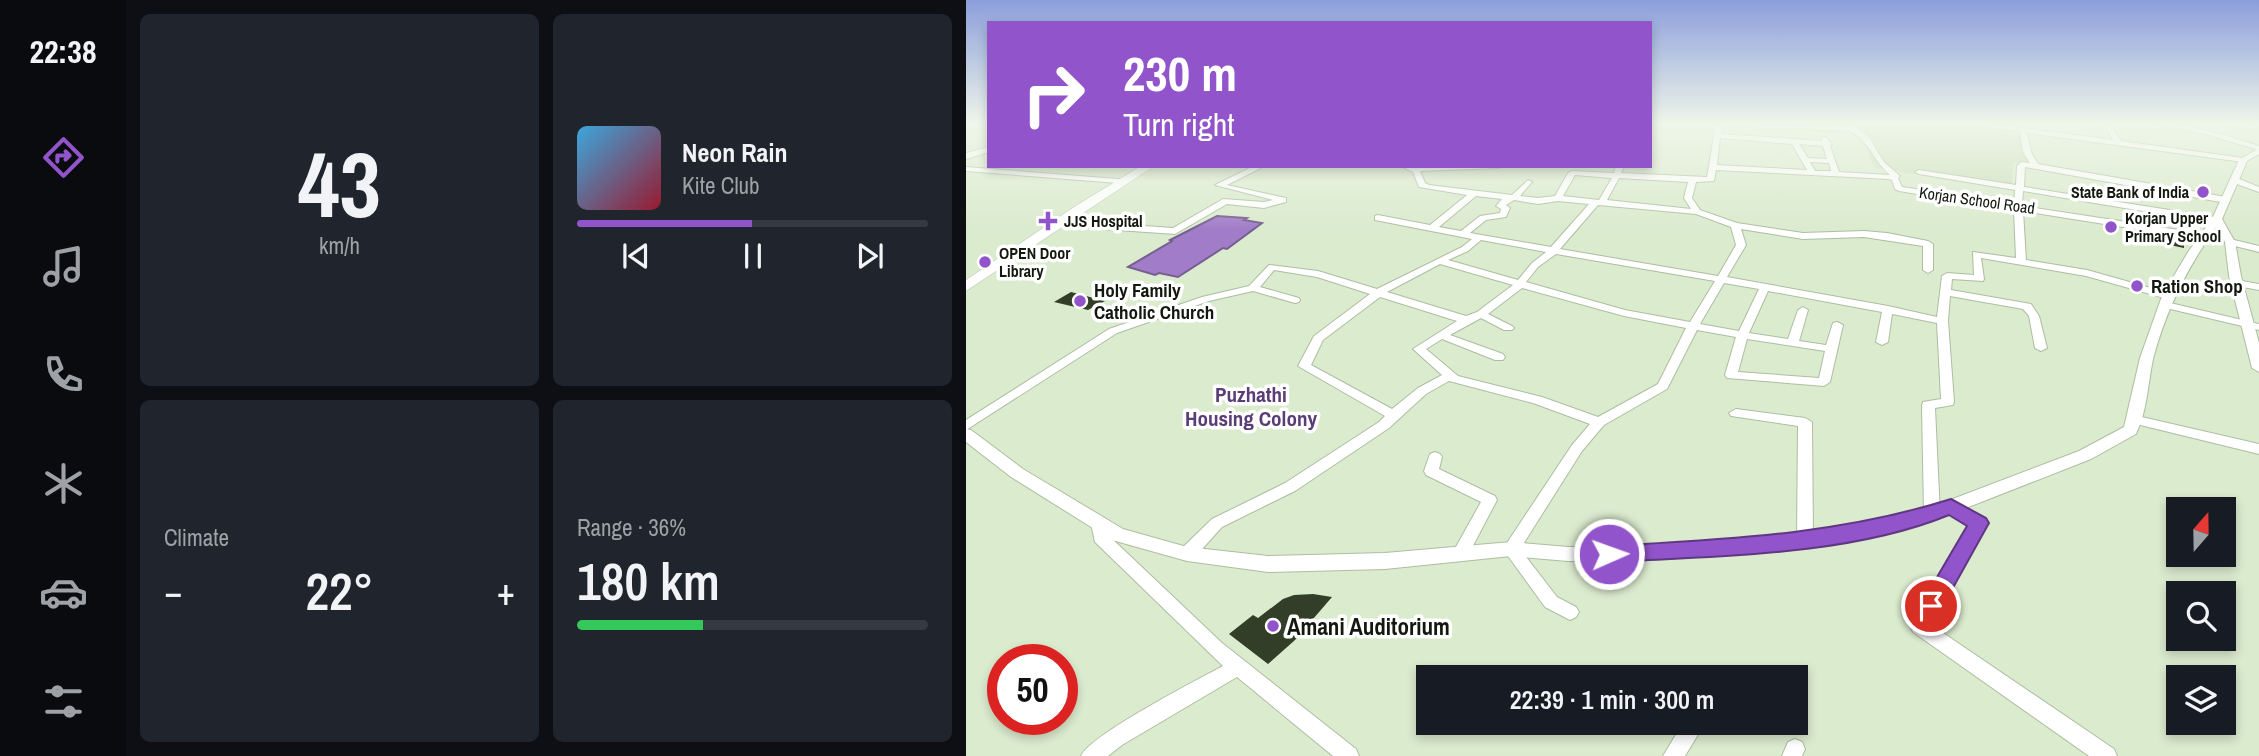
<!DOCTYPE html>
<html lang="en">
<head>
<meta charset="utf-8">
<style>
	:root { --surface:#171b24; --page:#20242c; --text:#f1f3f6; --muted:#9ea1a6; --line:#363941; --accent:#9254ca }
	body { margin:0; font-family:"Archivo Narrow",sans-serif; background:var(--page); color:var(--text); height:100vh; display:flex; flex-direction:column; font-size:26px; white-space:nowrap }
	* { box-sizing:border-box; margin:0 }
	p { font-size:23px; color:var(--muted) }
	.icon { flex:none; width:38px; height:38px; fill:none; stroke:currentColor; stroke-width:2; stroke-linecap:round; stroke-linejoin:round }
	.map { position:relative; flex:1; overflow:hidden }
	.panel { display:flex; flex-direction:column; gap:14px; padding:14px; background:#0d0f14; width:840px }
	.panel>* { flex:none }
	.top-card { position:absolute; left:21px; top:21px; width:665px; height:147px; border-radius:0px; box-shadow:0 4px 10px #0003; background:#9254ca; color:#fff; overflow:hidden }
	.needle { width:46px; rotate:20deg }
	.tools { position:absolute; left:1200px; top:497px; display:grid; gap:14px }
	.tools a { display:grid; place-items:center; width:70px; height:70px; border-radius:0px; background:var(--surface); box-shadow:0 4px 10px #0003; font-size:35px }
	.speed { position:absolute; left:21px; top:644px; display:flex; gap:14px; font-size:35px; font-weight:700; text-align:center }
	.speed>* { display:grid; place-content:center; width:91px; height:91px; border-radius:50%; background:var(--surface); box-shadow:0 4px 10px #0003; line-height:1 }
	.speed .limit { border:10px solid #d22; background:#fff; color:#111 }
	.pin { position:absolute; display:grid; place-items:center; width:60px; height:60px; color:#fff; margin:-30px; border:4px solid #fff; border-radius:50%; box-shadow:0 2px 7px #0007 }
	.me { position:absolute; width:77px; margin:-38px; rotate:88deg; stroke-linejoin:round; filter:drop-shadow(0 0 5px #0008) }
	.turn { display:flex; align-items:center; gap:24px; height:147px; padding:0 21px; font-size:32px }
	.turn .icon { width:91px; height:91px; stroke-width:2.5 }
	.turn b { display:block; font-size:49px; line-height:60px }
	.big { font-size:52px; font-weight:600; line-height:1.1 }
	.panel .tile { flex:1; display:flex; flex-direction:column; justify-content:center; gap:10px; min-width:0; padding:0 24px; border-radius:10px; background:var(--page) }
	.panel .dial { align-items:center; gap:0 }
	.dial b { font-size:91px; line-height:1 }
	.song { display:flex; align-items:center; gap:21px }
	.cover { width:84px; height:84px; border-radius:10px; background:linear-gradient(135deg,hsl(200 70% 55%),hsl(350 70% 35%)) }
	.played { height:7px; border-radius:4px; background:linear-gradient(90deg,var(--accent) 50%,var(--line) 50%) }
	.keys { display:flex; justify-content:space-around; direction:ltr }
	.heat { display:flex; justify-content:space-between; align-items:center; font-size:38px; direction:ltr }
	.charge { height:10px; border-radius:5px; background:linear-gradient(90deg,#34c759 36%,var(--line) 0) }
	.panel .tiles { flex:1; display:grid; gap:14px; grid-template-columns:repeat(2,1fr) }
	.trip { position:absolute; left:450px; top:665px; width:392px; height:70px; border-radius:0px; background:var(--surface); box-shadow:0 4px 10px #0003; font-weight:600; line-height:70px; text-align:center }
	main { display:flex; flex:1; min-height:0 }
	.dock { display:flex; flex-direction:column; width:126px; justify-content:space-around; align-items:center; background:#090b0e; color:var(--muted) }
	.dock .icon { width:49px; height:49px }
	.dock .on { color:var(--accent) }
	.dock b { font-size:32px; color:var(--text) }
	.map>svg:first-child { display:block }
</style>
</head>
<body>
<main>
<nav class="dock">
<b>22:38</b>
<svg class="icon on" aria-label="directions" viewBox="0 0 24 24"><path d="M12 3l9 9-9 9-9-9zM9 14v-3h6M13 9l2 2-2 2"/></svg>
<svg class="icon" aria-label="music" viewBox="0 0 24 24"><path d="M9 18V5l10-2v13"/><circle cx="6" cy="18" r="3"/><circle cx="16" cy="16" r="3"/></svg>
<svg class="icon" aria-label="phone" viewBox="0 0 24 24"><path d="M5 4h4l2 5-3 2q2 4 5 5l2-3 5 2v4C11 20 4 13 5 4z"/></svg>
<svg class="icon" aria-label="climate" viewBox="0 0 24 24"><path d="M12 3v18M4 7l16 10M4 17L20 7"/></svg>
<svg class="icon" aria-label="car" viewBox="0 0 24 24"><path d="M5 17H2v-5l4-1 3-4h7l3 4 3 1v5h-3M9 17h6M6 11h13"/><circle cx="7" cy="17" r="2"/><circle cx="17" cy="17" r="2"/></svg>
<svg class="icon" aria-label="filters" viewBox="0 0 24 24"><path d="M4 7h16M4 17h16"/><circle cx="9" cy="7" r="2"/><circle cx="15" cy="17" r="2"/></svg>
</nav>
<section class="panel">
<div class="tiles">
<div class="tile dial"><b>43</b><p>km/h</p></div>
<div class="tile">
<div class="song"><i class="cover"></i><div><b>Neon Rain</b><p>Kite Club</p></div></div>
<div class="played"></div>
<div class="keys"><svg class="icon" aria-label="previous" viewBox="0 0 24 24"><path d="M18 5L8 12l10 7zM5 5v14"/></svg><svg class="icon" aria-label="pause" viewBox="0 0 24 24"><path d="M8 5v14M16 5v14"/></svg><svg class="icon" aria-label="next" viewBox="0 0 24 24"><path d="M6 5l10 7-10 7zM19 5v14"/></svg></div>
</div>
<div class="tile"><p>Climate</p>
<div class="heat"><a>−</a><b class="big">22°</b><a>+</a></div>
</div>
<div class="tile"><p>Range · 36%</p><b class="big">180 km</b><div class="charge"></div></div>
</div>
</section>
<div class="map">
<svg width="1293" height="756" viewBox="0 0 1293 756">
	<rect width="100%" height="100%" fill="#dbebce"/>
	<polygon fill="#ccdfbc" points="887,124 1003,124 1047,130 1055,136 1057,152 1066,163 1047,163 1046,189 909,168 902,155 907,140 884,127"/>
	<polygon fill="#a17cc8" stroke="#775e90" stroke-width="2" points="251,216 281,218 278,220 296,223 261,249 257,248 212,277 193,273 189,275 162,267 206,241 204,240"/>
	<g fill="#323e27">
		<polygon points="1176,233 1218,239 1218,248 1175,239"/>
		<polygon points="105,292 139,301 122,310 88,302"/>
		<polygon points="347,594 366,597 329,640 302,664 263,634 287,615 292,618 317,599 328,595"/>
	</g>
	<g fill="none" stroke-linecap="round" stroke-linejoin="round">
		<defs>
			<g id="minor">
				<polygon points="0,124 23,127 23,131 0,126"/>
				<polygon points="684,124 689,124 684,128"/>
				<path d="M750 124H756L755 134 856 141V137H860L866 144 864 146 873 172 924 175C907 160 904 142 884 131L760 126 757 124 881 127 882 124H888V127L902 136 918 162 934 176 932 178 936 187 1048 204 1049 190 953 174 949 172 953 170 1050 185 1051 166 1055 162 1064 163 1057 152 1054 132 1008 124H1026L1147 140 1138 124H1144L1155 141 1277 158 1281 160 1277 162 1061 133 1065 152 1072 164 1260 197 1264 200 1260 203 1059 167 1058 187 1248 217 1252 220 1248 223 1057 191 1056 206 1239 234 1244 237 1239 240 1057 211 1060 260 1121 270 1206 294 1207 296 1202 299 1120 276 1015 258 1018 279 1017 281 986 279 985 290 1065 304 1073 316 1081 348 1075 351 1069 348 1063 316 1057 309 984 296 982 321 988 402 987 405 969 408 974 514 971 518 966 520 961 518 958 514 956 405 957 402 975 399 971 323 926 314 922 342 916 345 910 342 916 312 802 291 783 333 822 339 832 310 837 307 842 310 833 341 860 345 867 323 871 322 877 325 864 382 858 386 761 378 759 375 770 337 731 330 701 389 638 425 616 451 554 549 591 597 610 607 613 612 610 617 604 620 579 607 537 549 606 445 624 424 567 403 483 381 460 394 423 428 329 491 256 527 227 559 221 560 215 559 213 554 215 549 246 519 319 483 413 422 419 416 332 366 348 336 404 294 351 277 308 270 294 287 333 298 334 300 333 302 329 303 287 291 243 301 151 333 0 430V420L143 329 236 297 283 286 303 265 352 271 411 289 496 247 506 239 409 220V216L412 215 464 225 501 195 453 187 447 172 435 166H537L533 168 454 171 459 183 463 185 546 195 562 180 566 182 554 196 572 198 589 196 602 173 606 171 648 173 650 166H658L655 173 741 177ZM754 138 826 144 841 170 751 165ZM833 144 857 146 861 159 842 158ZM844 162 863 163 865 171H849ZM750 170 922 179 926 180 929 189 933 191 1048 210 1050 258 1007 252 1008 275 981 273 976 276 971 317 922 306 761 277 780 245 775 229 837 239 898 237 957 246V270L962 273 967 270V244L962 241 921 233 898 231 837 233 771 223 734 210 726 198 730 182 748 181ZM609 175 646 178 633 200 597 196ZM653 178 722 182 718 198 725 209 641 200ZM510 196 536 199 530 206 535 209 534 213 514 216 495 231 473 227ZM548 200 572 204 592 201 623 204 585 247 504 233 520 220 540 217 544 208 540 205ZM632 205 730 214 765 227 770 245 752 276 594 249ZM515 240 580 252 566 263 552 280 482 260 502 251ZM590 254 749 281 724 322 659 310 560 282 572 267ZM474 264 547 285 511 312 500 316 421 292ZM758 283 793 289 773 331 734 324ZM556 288 658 316 720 328 692 384 632 417 576 397 492 376 460 349 476 339 529 360H537L539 357 537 354 484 335 515 318 538 330H546L548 328 546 326 522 314ZM414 297 491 321 447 349 476 375 452 388 426 409 345 365 357 340ZM781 339 859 351 853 378 772 372Z"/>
				<path d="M1189 124C1225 124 1259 135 1293 146V150L1239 134Z"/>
				<polygon points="1269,124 1282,124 1290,127 1287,129"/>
				<polygon points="288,166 299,166 261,185 320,198 320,202 298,208 261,204 209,234 94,226 90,223 94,220 207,228 257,199 298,202 307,200 249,185"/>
				<polygon points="0,167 152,179 156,181 152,183 0,171"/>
				<polygon points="1265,178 1271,178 1293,187 1293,192 1265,182"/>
				<polygon points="1264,239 1293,246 1293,252 1261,244 1261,240"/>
				<polygon points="1270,280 1293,284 1293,290 1266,285 1265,283"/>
				<polygon points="1200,302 1293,324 1293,330 1196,307 1195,305"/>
				<polygon points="770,409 839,418 846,422 847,539 845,543 839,545 833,543 831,539 832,426 765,416 763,413"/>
				<polygon points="1167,415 1293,444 1293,454 1162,422 1160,419 1162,416"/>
				<polygon points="469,452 474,454 476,457 473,469 529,496 531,500 500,559 494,560 488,559 486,554 515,502 460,475 458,471 464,454"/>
				<polygon points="985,500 1018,519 1021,523 964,624 1148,749 1151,756 1123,756 947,632 944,626 947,620 1004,525 980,510 977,506 980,502"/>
				<path d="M133 518 138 520 142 535 256 643 390 749 393 756H367L271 677 156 745 142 756H115C124 735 231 680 257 666L129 542 125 524 128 520Z"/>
				<polygon points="717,723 739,723 719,756 697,756"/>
				<polygon points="829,739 836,742 839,749 836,756 816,756 822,742"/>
			</g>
			<g id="major">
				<polygon points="23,147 23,152 0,159 0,153"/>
				<path d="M1293 148V154L1281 161 1256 219 1269 242 1275 276 1293 343V372L1286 368 1263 276 1259 242 1250 227C1221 268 1200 310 1187 359 1182 383 1181 412 1170 434L1125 459 972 519 895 538 786 553 664 561H602L545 556 419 569 302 572 221 561 146 540 45 477 0 442V429L5 430 57 469 157 529 221 547 302 556 419 553 545 542 602 547H664L786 539 895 524 963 508 1113 451 1158 427 1174 358 1196 296 1222 252 1246 219 1273 160Z"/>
			</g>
			<polygon id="highway" points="175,166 188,166 0,291 0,280 108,207"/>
		</defs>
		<use href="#minor" stroke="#aebda2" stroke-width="2"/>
		<use href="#major" stroke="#aebda2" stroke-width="2"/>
		<use href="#highway" stroke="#aebda2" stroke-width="1"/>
		<use href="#minor" fill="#fff" fill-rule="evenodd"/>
		<use href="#major" fill="#fff" fill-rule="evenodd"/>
		<use href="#highway" fill="#fff" fill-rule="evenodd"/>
	</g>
	<linearGradient id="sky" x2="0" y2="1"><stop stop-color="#8b9edb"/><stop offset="0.54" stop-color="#eff6e9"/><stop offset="1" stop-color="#eff6e9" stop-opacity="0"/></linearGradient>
	<rect width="1293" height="230" fill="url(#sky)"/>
	<path fill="#9254ca" stroke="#5f3783" stroke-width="2" d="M985 499 1020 518 1023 523 973 613 965 615 957 613 954 606 1001 526 983 515C883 556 751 556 643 562L636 560 633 554 636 548 643 546C761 539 871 535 985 499Z"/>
	<g fill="#9254ca" stroke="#fff" stroke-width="2.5">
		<circle cx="1237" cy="192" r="7"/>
		<path d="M78.5 210.5h7v7h7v7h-7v7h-7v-7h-7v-7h7z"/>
		<circle cx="1145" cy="227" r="7"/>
		<circle cx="19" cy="262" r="7"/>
		<circle cx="1171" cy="286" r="7"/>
		<circle cx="114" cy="301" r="7"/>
		<circle cx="307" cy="626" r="7"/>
	</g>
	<g text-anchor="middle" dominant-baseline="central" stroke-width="7" stroke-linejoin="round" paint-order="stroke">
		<g font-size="16" font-weight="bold" fill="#14190f" stroke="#fff" text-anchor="start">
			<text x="1223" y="192" text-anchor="end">State Bank of India</text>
			<text x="1159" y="218">Korjan Upper<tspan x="1159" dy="18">Primary School</tspan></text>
			<text x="98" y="221">JJS Hospital</text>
			<text x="33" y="253">OPEN Door<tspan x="33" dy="18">Library</tspan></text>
		</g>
		<g font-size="16" fill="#14190f" stroke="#fff">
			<text transform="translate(1011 200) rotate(8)">Korjan School Road</text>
		</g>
		<g font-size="19" font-weight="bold" fill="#14190f" stroke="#fff" text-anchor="start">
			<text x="1185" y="286">Ration Shop</text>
			<text x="128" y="290">Holy Family<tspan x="128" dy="22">Catholic Church</tspan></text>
		</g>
		<g font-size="21" font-weight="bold" fill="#5a3c77" stroke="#fff">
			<text x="285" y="394">Puzhathi<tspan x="285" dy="24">Housing Colony</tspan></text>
		</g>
		<g font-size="23" font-weight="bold" fill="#14190f" stroke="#fff" text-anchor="start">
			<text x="321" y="626">Amani Auditorium</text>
		</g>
	</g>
</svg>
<div class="tools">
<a><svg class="needle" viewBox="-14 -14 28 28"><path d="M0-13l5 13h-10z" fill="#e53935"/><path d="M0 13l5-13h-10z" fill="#9ea1a6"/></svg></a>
<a><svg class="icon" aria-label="search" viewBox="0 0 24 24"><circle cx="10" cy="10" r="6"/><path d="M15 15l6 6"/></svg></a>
<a><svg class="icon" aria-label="layers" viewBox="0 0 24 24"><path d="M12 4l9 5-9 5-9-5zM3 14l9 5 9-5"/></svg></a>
</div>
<div class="speed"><div class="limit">50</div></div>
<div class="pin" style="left:965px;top:606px;background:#d93025"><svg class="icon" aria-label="arrive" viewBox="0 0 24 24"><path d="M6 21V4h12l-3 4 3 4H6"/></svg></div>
<svg class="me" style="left:643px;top:554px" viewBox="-20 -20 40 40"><circle r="17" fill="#9254ca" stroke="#fff" stroke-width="3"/><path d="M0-11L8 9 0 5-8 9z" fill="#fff"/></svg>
<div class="trip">22:39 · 1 min · 300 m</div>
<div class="top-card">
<div class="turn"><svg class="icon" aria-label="right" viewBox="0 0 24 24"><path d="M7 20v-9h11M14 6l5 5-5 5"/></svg><div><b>230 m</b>Turn right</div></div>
</div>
</div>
</main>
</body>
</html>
